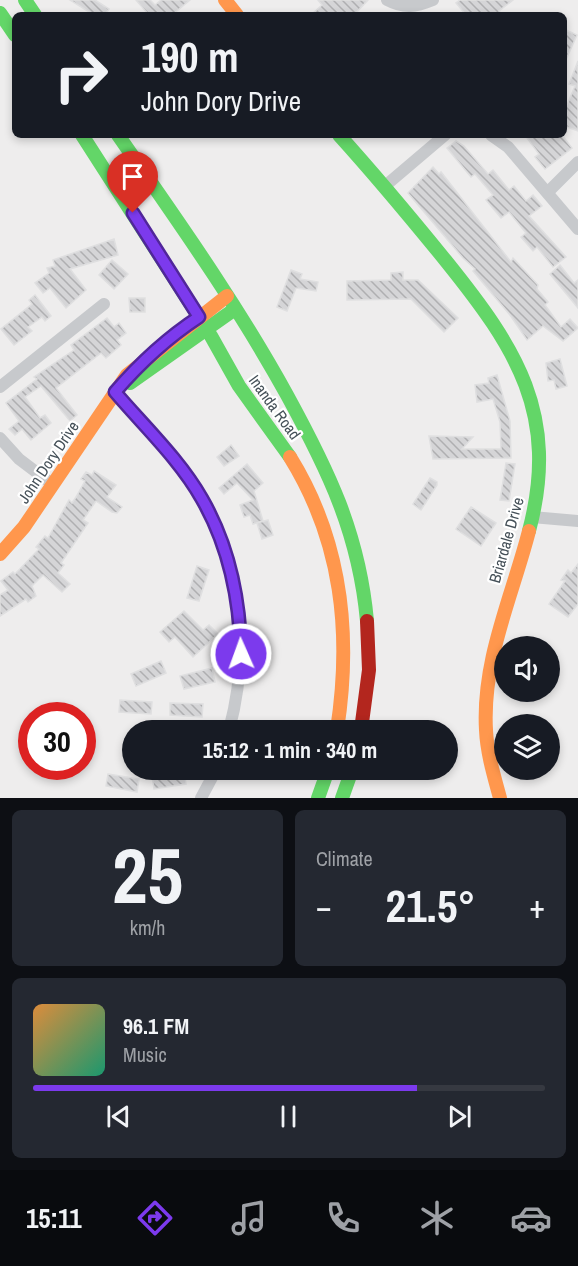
<!DOCTYPE html>
<html lang="en">
<head>
<meta charset="utf-8">
<style>
	:root { --surface:#171b24; --page:#242831; --text:#f1f3f6; --muted:#9ea1a6; --line:#363941; --accent:#7c3aed }
	body { margin:0; font-family:"Archivo Narrow",sans-serif; background:var(--page); color:var(--text); height:100vh; display:flex; flex-direction:column; font-size:22px; white-space:nowrap }
	* { box-sizing:border-box; margin:0 }
	p { font-size:20px; color:var(--muted) }
	.icon { flex:none; width:33px; height:33px; fill:none; stroke:currentColor; stroke-width:2; stroke-linecap:round; stroke-linejoin:round }
	.map { position:relative; height:798px; overflow:hidden }
	.details { display:flex; flex-direction:column; gap:12px; padding:12px; background:#0d0f14; flex:1 }
	.details>* { flex:none }
	.banner { position:absolute; left:12px; top:12px; width:555px; height:126px; border-radius:9px; box-shadow:0 3px 9px #0003; background:#171b24; color:var(--text); overflow:hidden }
	.controls { position:absolute; left:494px; top:636px; display:grid; gap:12px }
	.controls a { display:grid; place-items:center; width:66px; height:66px; border-radius:50%; background:var(--surface); box-shadow:0 3px 9px #0003; font-size:30px }
	.speed { position:absolute; left:18px; top:702px; display:flex; gap:12px; font-size:30px; font-weight:700; text-align:center }
	.speed>* { display:grid; place-content:center; width:78px; height:78px; border-radius:50%; background:var(--surface); box-shadow:0 3px 9px #0003; line-height:1 }
	.speed .limit { border:9px solid #d22; background:#fff; color:#111 }
	.pin { position:absolute; display:grid; place-items:center; width:51px; height:51px; color:#fff; margin:-62px -26px; border-radius:50% 50% 50% 0; rotate:-45deg; box-shadow:0 0 6px #0007 }
	.pin .icon { rotate:45deg }
	.me { position:absolute; width:66px; margin:-33px; rotate:358deg; stroke-linejoin:round; filter:drop-shadow(0 0 4px #0008) }
	.turn { display:flex; align-items:center; gap:21px; height:126px; padding:0 30px; font-size:27px }
	.turn .icon { width:78px; height:78px; stroke-width:2.5 }
	.turn b { display:block; font-size:42px; line-height:51px }
	.big { font-size:45px; font-weight:800; line-height:1.1 }
	.details .widget { flex:1; display:flex; flex-direction:column; justify-content:center; gap:9px; min-width:0; padding:0 21px; border-radius:9px; background:var(--page) }
	.details .dial { align-items:center; gap:0 }
	.dial b { font-size:78px; line-height:1 }
	.song { display:flex; align-items:center; gap:18px }
	.cover { width:72px; height:72px; border-radius:9px; background:linear-gradient(135deg,hsl(30 70% 55%),hsl(160 70% 35%)) }
	.played { height:6px; border-radius:3px; background:linear-gradient(90deg,var(--accent) 75%,var(--line) 75%) }
	.keys { display:flex; justify-content:space-around; direction:ltr }
	.heat { display:flex; justify-content:space-between; align-items:center; font-size:33px; direction:ltr }
	.details .tiles { flex:1; display:grid; gap:12px; grid-template-columns:1fr 1fr }
	.widget:last-child { grid-column:span 2 }
	.trip { position:absolute; left:122px; top:720px; width:336px; height:60px; border-radius:30px; background:var(--surface); box-shadow:0 3px 9px #0003; font-weight:800; line-height:60px; text-align:center }
	.tabs { display:flex; height:96px; justify-content:space-around; align-items:center; background:#090b0e; color:var(--muted) }
	.tabs .icon { width:42px; height:42px }
	.tabs .active { color:var(--accent) }
	.tabs b { font-size:27px; color:var(--text) }
	.map>svg:first-child { display:block }
</style>
</head>
<body>
<div class="map">
<svg width="578" height="798" viewBox="0 0 578 798">
	<defs>
		<pattern id="building-back-hatch" width="6" height="6" patternUnits="userSpaceOnUse" patternTransform="scale(1.5)"><rect width="6" height="6" fill="#d5d5d7"/><path d="M-1 5l2 2M0 0l6 6M5-1l2 2" fill="none" stroke="#afafb1"/></pattern>
	</defs>
	<rect width="100%" height="100%" fill="#eeeded"/>
	<g fill="url(#building-back-hatch)" stroke="#dfdfe0" stroke-width="1.5">
		<polygon points="70,0 95,0 109,9 105,15 94,15"/>
		<polygon points="136,0 150,0 155,5 161,0 190,0 172,15 149,15"/>
		<polygon points="318,0 368,0 354,15 311,15 322,5"/>
		<polygon points="460,0 513,0 499,11 502,15 466,15 456,3"/>
		<polygon points="564,29 577,35 564,64"/>
		<polygon points="578,61 578,131 564,126 567,113 564,112 575,86 569,84"/>
		<polygon points="531,135 562,135 572,148 545,169 535,157 539,154 527,138"/>
		<polygon points="456,141 464,146 488,174 493,170 509,190 514,186 526,201 533,195 542,206 529,216 566,257 553,267 537,247 533,251 521,237 526,233 509,212 501,218 486,200 493,195 475,174 471,177 447,148"/>
		<polygon points="433,167 439,174 441,172 511,262 513,258 538,285 537,289 548,302 545,305 561,327 570,319 578,328 563,341 543,326 527,340 510,315 473,271 475,269 463,258 408,193"/>
		<polygon points="114,239 118,255 70,269 86,290 66,308 50,288 43,293 35,283 49,273 47,268 55,266 53,260"/>
		<polygon points="112,260 128,274 114,289 99,275"/>
		<polygon points="560,265 574,283 578,280 578,308 550,274"/>
		<polygon points="291,270 302,274 300,279 318,282 316,291 296,288 287,311 277,307"/>
		<polygon points="403,272 403,280 418,280 458,318 444,332 411,299 347,300 347,281 391,280 391,273"/>
		<polygon points="35,295 51,316 45,321 42,317 28,327 32,331 14,345 1,329 32,304 29,300"/>
		<polygon points="129,298 145,298 145,312 130,312"/>
		<polygon points="107,318 114,327 119,323 126,333 117,340 121,345 106,358 101,353 56,388 77,415 70,421 41,386 25,397 40,418 45,415 51,423 31,440 22,429 15,435 9,429 19,421 6,403 37,379 34,377 74,350 71,345"/>
		<polygon points="560,359 567,386 556,389 554,380 548,381 546,363"/>
		<polygon points="497,375 510,421 511,458 433,459 429,436 473,437 462,449 501,449 500,422 493,399 477,402 475,385 489,383 488,378"/>
		<polygon points="231,445 239,456 224,466 217,457"/>
		<polygon points="506,463 515,464 509,501 500,500"/>
		<polygon points="247,464 263,483 254,491 263,521 253,524 250,515 244,517 240,505 253,500 237,483 224,494 219,488"/>
		<polygon points="94,471 116,485 107,497 122,507 117,513 112,512 96,501 83,520 88,523 61,563 64,565 58,573 70,584 62,592 43,575 32,586 36,596 28,602 26,599 0,616 0,595 8,590 1,581 13,572 15,574 39,549 36,547 45,536 48,538 69,500 72,503 76,497 85,481 81,479 86,472 92,475"/>
		<polygon points="430,478 437,482 437,485 421,510 413,504"/>
		<polygon points="471,507 496,523 481,546 456,529"/>
		<polygon points="268,520 273,535 262,539 257,523"/>
		<polygon points="578,564 578,604 568,617 549,604 565,581 561,580 568,570 571,573"/>
		<polygon points="197,566 209,570 199,601 187,598"/>
		<polygon points="184,611 203,630 209,625 218,634 193,657 175,637 169,642 160,632"/>
		<polygon points="161,661 166,673 136,686 131,674"/>
		<polygon points="212,668 215,682 184,689 180,676"/>
		<polygon points="120,700 152,702 151,714 119,712"/>
		<polygon points="170,703 203,704 202,717 170,715"/>
		<polygon points="184,771 186,784 154,789 152,776"/>
		<polygon points="108,774 139,779 137,792 106,786"/>
	</g>
	<g fill="none" stroke-linecap="round" stroke-linejoin="round">
		<g stroke="#c7c9cc" stroke-width="12">
			<path d="M387 0C404 9 416 7 433 0"/>
			<polyline points="491,135 508,147 578,229"/>
			<polyline points="385,186 445,135"/>
			<polyline points="548,192 578,162"/>
			<polyline points="0,387 104,304"/>
			<path d="M115 392C144 426 180 459 202 499 242 569 250 653 229 730"/>
			<polyline points="0,438 19,459 52,484"/>
			<polyline points="532,517 578,521"/>
			<polyline points="201,798 216,770"/>
		</g>
		<g stroke="#63d668" stroke-width="14">
			<polyline points="25,0 35,15"/>
			<polyline points="0,13 15,35"/>
			<polyline points="82,135 211,336 239,386 290,457"/>
			<path d="M118 135C177 220 237 304 287 395 328 470 359 533 367 621"/>
			<path d="M339 135C376 176 411 218 446 261 516 348 560 414 529 531"/>
			<polyline points="130,383 235,309"/>
			<polyline points="318,798 328,770"/>
			<polyline points="342,798 352,770"/>
		</g>
		<g stroke="#ff974d" stroke-width="14">
			<polyline points="225,0 237,15"/>
			<path d="M290 457C342 541 352 633 337 730"/>
			<polyline points="0,554 24,527 127,375 227,296"/>
			<path d="M500 798C494 776 487 753 486 730 482 660 512 597 529 531"/>
		</g>
		<polyline stroke="#b3261e" stroke-width="14" points="361,730 369,670 367,621"/>
	</g>
	<g fill="none" stroke-linecap="round" stroke-linejoin="round">
		<defs>
			<path id="route" d="M133 213 199 317C167 338 140 363 115 392 144 426 180 460 202 499 229 546 240 600 241 654"/>
		</defs>
		<use href="#route" stroke="#51269a" stroke-width="15"/>
		<use href="#route" stroke="#7c3aed" stroke-width="10"/>
	</g>
	<g text-anchor="middle" dominant-baseline="central" stroke-width="4.5" stroke-linejoin="round" paint-order="stroke">
		<g font-size="16" fill="#455058" stroke="#fff">
			<text transform="translate(275 407) rotate(54)">Inanda Road</text>
			<text transform="translate(48 462) rotate(-56)">John Dory Drive</text>
			<text transform="translate(506 540) rotate(-74)">Briardale Drive</text>
		</g>
	</g>
</svg>
<div class="controls">
<a><svg class="icon" aria-label="sound" viewBox="0 0 24 24"><path d="M4 9h4l5-4v14l-5-4H4zM17 9q2 3 0 6"/></svg></a>
<a><svg class="icon" aria-label="layers" viewBox="0 0 24 24"><path d="M12 4l9 5-9 5-9-5zM3 14l9 5 9-5"/></svg></a>
</div>
<div class="speed"><div class="limit">30</div></div>
<div class="pin" style="left:133px;top:213px;background:#d93025"><svg class="icon" aria-label="arrive" viewBox="0 0 24 24"><path d="M6 21V4h12l-3 4 3 4H6"/></svg></div>
<svg class="me" style="left:241px;top:654px" viewBox="-20 -20 40 40"><circle r="17" fill="#7c3aed" stroke="#fff" stroke-width="3"/><path d="M0-11L8 9 0 5-8 9z" fill="#fff"/></svg>
<div class="trip">15:12 · 1 min · 340 m</div>
<div class="banner">
<div class="turn"><svg class="icon" aria-label="right" viewBox="0 0 24 24"><path d="M7 20v-9h11M14 6l5 5-5 5"/></svg><div><b>190 m</b>John Dory Drive</div></div>
</div>
</div>
<section class="details">
<div class="tiles">
<div class="widget dial"><b>25</b><p>km/h</p></div>
<div class="widget"><p>Climate</p>
<div class="heat"><a>−</a><b class="big">21.5°</b><a>+</a></div>
</div>
<div class="widget">
<div class="song"><i class="cover"></i><div><b>96.1 FM</b><p>Music</p></div></div>
<div class="played"></div>
<div class="keys"><svg class="icon" aria-label="previous" viewBox="0 0 24 24"><path d="M18 5L8 12l10 7zM5 5v14"/></svg><svg class="icon" aria-label="pause" viewBox="0 0 24 24"><path d="M8 5v14M16 5v14"/></svg><svg class="icon" aria-label="next" viewBox="0 0 24 24"><path d="M6 5l10 7-10 7zM19 5v14"/></svg></div>
</div>
</div>
</section>
<nav class="tabs">
<b>15:11</b>
<svg class="icon active" aria-label="directions" viewBox="0 0 24 24"><path d="M12 3l9 9-9 9-9-9zM9 14v-3h6M13 9l2 2-2 2"/></svg>
<svg class="icon" aria-label="music" viewBox="0 0 24 24"><path d="M9 18V5l10-2v13"/><circle cx="6" cy="18" r="3"/><circle cx="16" cy="16" r="3"/></svg>
<svg class="icon" aria-label="phone" viewBox="0 0 24 24"><path d="M5 4h4l2 5-3 2q2 4 5 5l2-3 5 2v4C11 20 4 13 5 4z"/></svg>
<svg class="icon" aria-label="climate" viewBox="0 0 24 24"><path d="M12 3v18M4 7l16 10M4 17L20 7"/></svg>
<svg class="icon" aria-label="car" viewBox="0 0 24 24"><path d="M5 17H2v-5l4-1 3-4h7l3 4 3 1v5h-3M9 17h6M6 11h13"/><circle cx="7" cy="17" r="2"/><circle cx="17" cy="17" r="2"/></svg>
</nav>
</body>
</html>
